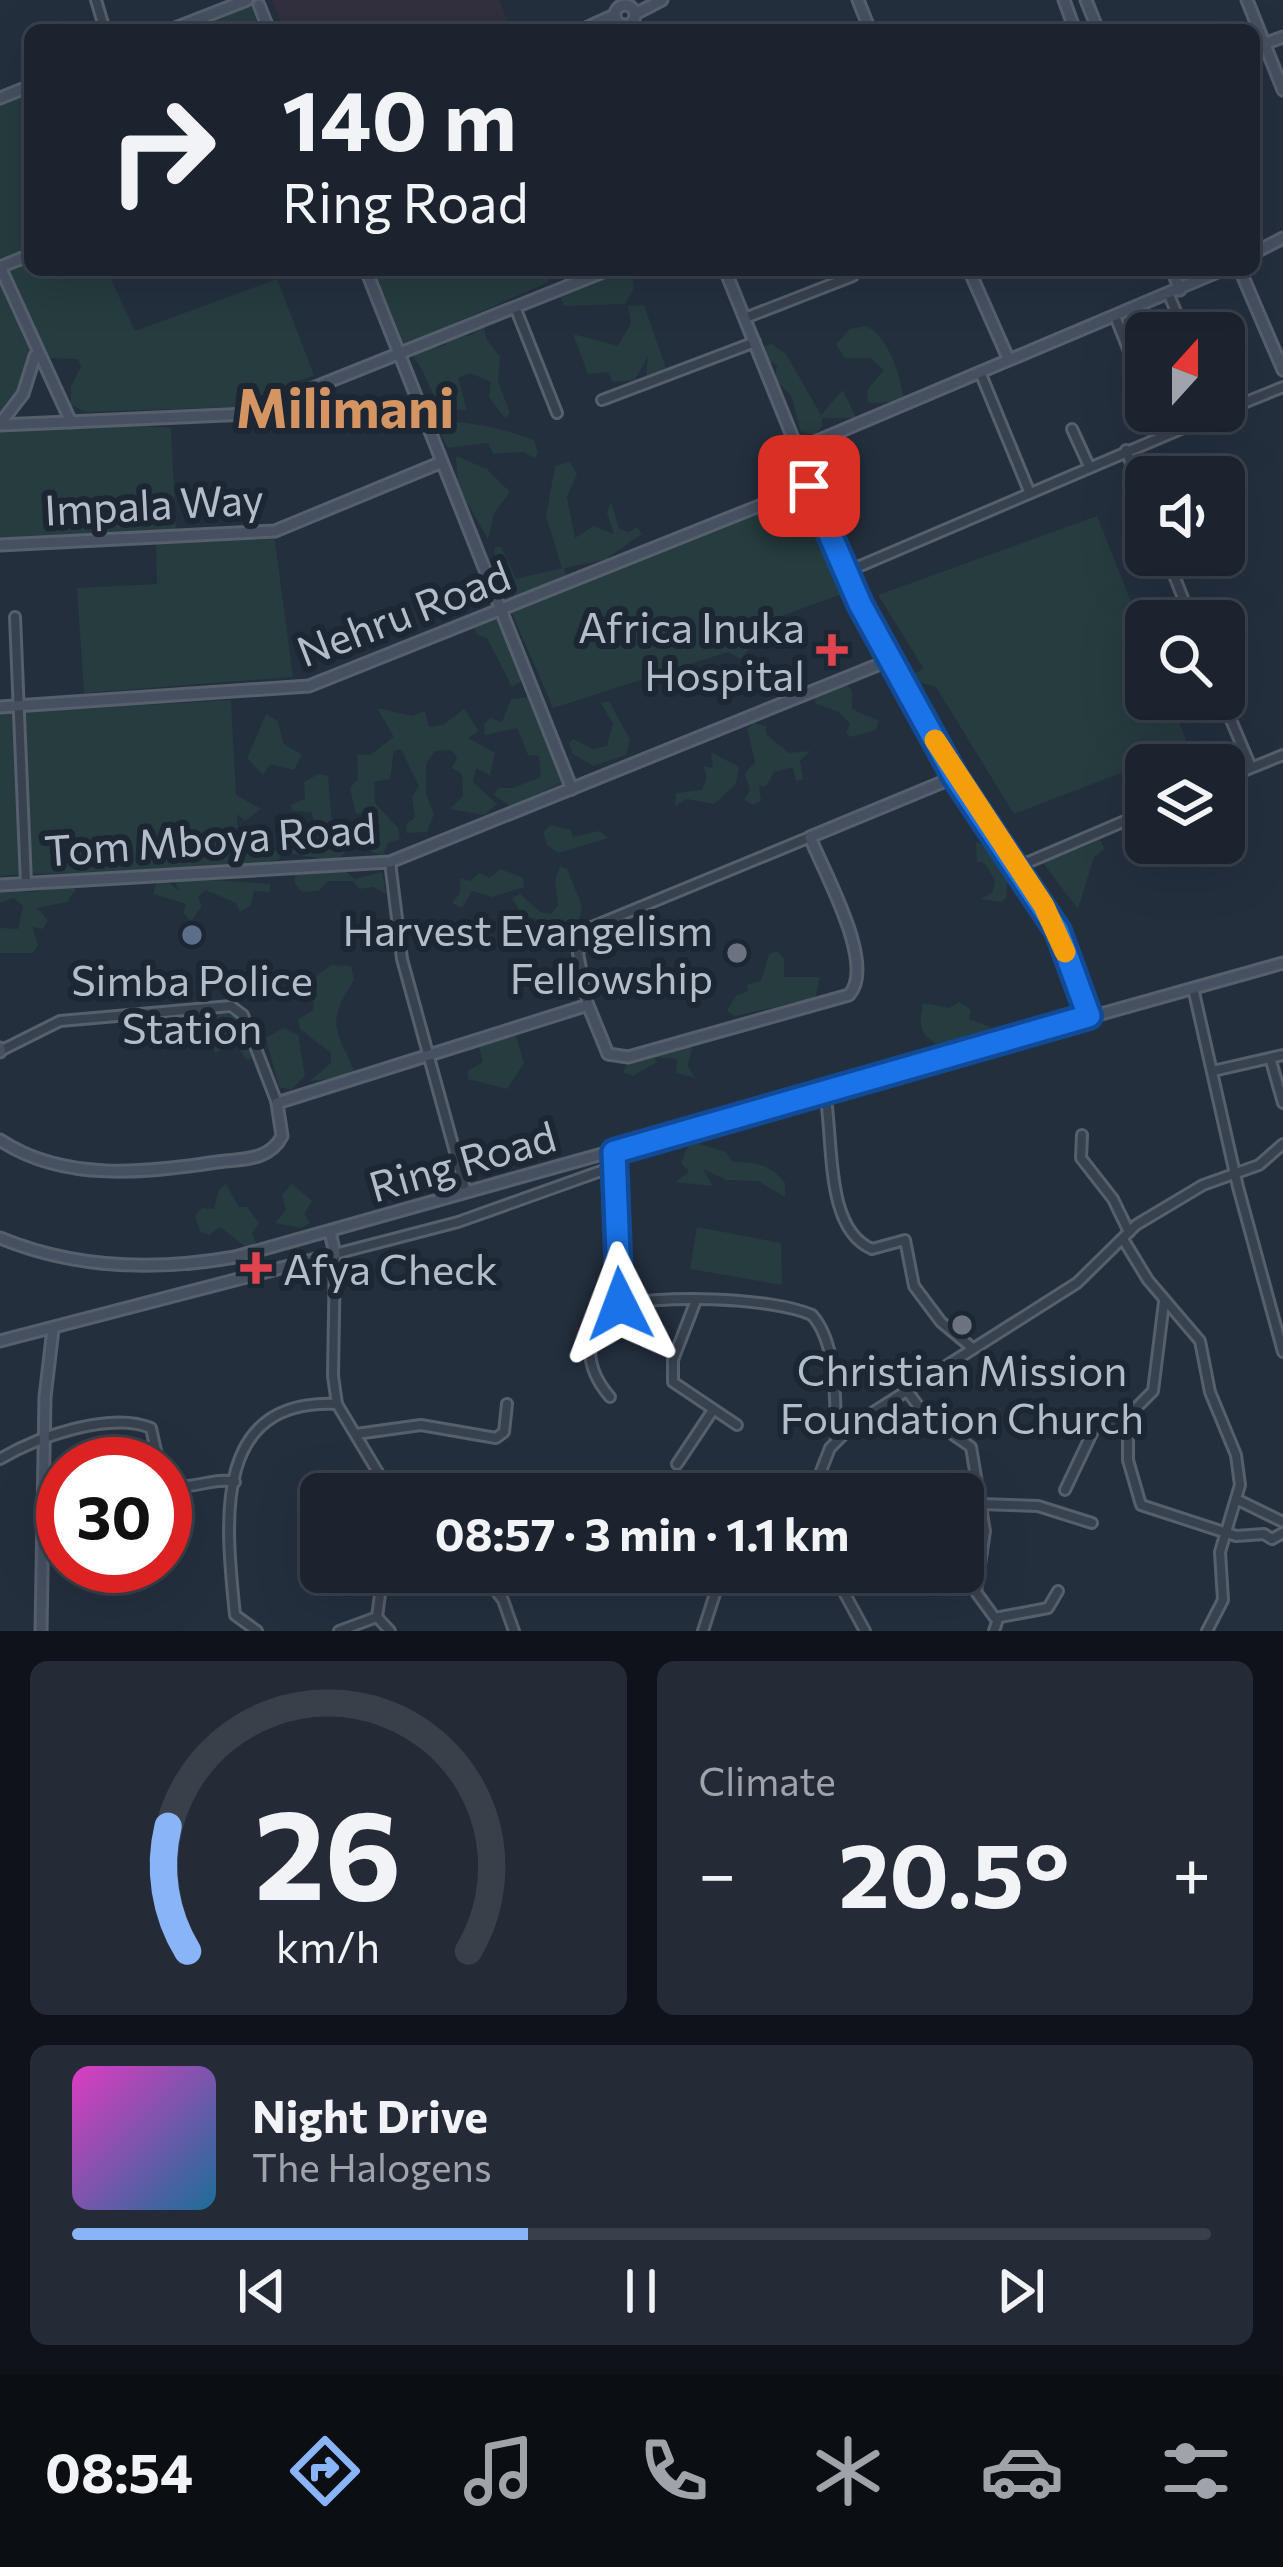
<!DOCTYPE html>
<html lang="en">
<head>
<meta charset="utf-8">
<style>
	:root { --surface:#1b232e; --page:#242b36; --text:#f1f3f6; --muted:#a0a4aa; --line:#39404a; --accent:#8ab4f8 }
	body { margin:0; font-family:Commissioner,sans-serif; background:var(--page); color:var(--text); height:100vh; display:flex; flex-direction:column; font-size:45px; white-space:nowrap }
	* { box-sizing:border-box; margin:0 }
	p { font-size:39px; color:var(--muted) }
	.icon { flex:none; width:66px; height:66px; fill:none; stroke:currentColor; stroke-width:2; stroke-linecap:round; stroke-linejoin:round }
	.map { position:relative; height:1631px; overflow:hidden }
	.panel { display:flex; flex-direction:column; gap:30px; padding:30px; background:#0f1319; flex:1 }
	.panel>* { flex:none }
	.banner { position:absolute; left:24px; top:24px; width:1236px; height:252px; border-radius:18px; box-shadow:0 12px 48px #0002,0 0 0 3px var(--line); background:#1b232e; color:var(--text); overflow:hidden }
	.needle { width:78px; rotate:21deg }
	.tools { position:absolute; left:1125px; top:312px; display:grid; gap:24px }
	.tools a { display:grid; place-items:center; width:120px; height:120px; border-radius:18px; background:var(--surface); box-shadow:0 12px 48px #0002,0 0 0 3px var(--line); font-size:60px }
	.speed { position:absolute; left:36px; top:1437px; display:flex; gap:24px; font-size:60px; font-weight:700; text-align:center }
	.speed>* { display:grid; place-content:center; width:156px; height:156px; border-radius:50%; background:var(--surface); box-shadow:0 12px 48px #0002,0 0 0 3px var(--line); line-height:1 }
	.speed .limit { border:18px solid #d22; background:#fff; color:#111 }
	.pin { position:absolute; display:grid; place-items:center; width:102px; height:102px; color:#fff; margin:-51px; border-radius:24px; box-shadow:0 6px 18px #0006 }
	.me { position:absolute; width:132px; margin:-66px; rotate:357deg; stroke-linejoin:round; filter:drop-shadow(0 0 9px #0008) }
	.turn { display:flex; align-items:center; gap:42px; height:252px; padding:0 60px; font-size:54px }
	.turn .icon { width:156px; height:156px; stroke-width:2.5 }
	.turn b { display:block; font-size:84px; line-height:102px }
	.big { font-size:90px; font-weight:700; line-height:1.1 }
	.panel .card { flex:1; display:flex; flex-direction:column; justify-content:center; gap:18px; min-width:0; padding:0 42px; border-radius:18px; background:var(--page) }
	.panel .dial { align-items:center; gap:0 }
	.dial svg { height:312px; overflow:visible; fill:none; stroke:var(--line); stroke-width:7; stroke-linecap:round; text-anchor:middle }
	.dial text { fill:var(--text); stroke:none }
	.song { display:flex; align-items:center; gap:36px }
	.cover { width:144px; height:144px; border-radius:18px; background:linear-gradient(135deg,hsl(310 70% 55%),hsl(200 70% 35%)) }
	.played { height:12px; border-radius:6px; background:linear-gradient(90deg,var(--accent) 40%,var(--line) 40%) }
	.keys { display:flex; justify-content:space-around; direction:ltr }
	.heat { display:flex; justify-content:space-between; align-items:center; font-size:66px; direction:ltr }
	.panel .tiles { flex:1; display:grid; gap:30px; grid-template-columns:1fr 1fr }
	.card:last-child { grid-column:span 2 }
	.trip { position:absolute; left:300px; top:1473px; width:684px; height:120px; border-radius:18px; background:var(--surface); box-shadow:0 12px 48px #0002,0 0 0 3px var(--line); font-weight:700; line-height:120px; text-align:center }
	.tab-bar { display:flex; height:192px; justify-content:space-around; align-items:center; background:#0b0e12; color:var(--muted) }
	.tab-bar .icon { width:84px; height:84px }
	.tab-bar .current { color:var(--accent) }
	.tab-bar b { font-size:54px; color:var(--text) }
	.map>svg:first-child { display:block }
</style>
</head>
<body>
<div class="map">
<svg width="1283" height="1631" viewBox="0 0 1283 1631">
	<rect width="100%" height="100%" fill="#242f3e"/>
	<polygon fill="#32303f" points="272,0 499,0 512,30 284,30"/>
	<g fill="#263c3f">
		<polygon points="249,3 261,30 177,30"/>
		<polygon points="30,85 30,251 0,264 0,96"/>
		<polygon points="30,259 30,270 107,270 135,331 277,279 314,375 234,407 86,412 71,405 71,386 81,367 78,359 50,358 10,277 10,267"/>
		<polygon points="374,270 544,270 549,282 404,345"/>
		<polygon points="622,270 632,270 634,289 625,304 564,306 560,297"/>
		<polygon points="0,275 32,353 9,410 0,411"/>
		<polygon points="644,305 666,368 646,377 648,356 635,380 613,382 608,372 588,374 573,334 618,346 631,323 628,306"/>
		<path d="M484 326 486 339 500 357 498 381 510 413 505 418 489 397 491 382 470 373 458 378 467 410C428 412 434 382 414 358V352L446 345 448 338 471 335Z"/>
		<path d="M865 326C886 332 900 373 903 396L896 402 868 403 867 390 884 370 870 358H845L836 344 850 329Z"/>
		<polygon points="772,344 786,354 821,415 843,390 856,418 822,418 823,426 814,435 800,431 792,397 775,379 777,365 766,361 763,347"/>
		<path d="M444 421C476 423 502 428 534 440L538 452 535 458 523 452 493 454 488 443 448 448 438 429Z"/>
		<polygon points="95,422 171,428 176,531 0,540 0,429"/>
		<polygon points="456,456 487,469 510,492 494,513 488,539 458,487"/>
		<polygon points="570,462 577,474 567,497 575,538 593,526 614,534 607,513 611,502 619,529 628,532 637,527 642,534 604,560 564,568 566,576 515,597 494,572 495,547 501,547 516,579 562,568 546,517 555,466"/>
		<polygon points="800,498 842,594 773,619 776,637 760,647 752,645 741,659 728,652 553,708 511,611"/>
		<polygon points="1097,516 1146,639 1146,699 1169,699 1189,747 1014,814 936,687 919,682 914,673 924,669 878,595"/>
		<polygon points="274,535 293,677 84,693 77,588 157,584 156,543"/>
		<polygon points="491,620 500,620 524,680 512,687 487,638 477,635 474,627"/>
		<polygon points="846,684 852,690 852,709 879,721 876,730 851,737 846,733 850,724 839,712 815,703 815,696"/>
		<polygon points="530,697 562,783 510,806 494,795 498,788 513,788 541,777 539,756 528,755 517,728 485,735 484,724 490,718 502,722 511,699"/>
		<polygon points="231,700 236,795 261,809 245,821 237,814 238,840 256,830 268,834 265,843 281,855 278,860 198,870 29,874 26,712"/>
		<polygon points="609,701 630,740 626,755 593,766 572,753 569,743 573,739 593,749 607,746 613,723 601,703"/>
		<polygon points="377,708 412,716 425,711 429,727 443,725 464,709 479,731 468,738 495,753 490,775 476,768 473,782 497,804 484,815 450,809 463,796 462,774 452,768 457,758 452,750 435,751 426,763 426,794 434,814 427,832 406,833 407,823 415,818 412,797 419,786 401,749 394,751 390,779 374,782 375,803 398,828 400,839 388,843 383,855 371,852 376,826 367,812 356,814 350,788 358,779 357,754 370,755 394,737"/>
		<polygon points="0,710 17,710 22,874 0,876"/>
		<polygon points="266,714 278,721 283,743 302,755 294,770 270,764 263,775 247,758"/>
		<polygon points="754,723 766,726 767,735 789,753 811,751 800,760 803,780 796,781 793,767 774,772 766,786 759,787 761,801 753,805 744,800 750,790 745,774 755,762 747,728"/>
		<polygon points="711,752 739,767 736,784 714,804 687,799 675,806 676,793 702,790 707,777 703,766 713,768"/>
		<polygon points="318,774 328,776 332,824 323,829 314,824 312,812 292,811 291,805 305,799 304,782"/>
		<polygon points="550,825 571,830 573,837 600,831 608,838 558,853 547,845 543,832"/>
		<polygon points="305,833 354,842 336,862 286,852 290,838"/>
		<polygon points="1100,840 1105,849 1094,857 1078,909 1043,863"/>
		<path d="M976 842C1004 849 1010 872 1006 898L1001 902 981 899 993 892 995 880 985 864 977 861Z"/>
		<polygon points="560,866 567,869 582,906 576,936 522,914 512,898 520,894 540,912 551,914 558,905 555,881"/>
		<polygon points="501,869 523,878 524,887 492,897 472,891 462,908 452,903 460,893 460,878 470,881 480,873 489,878"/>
		<polygon points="344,870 355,879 382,872 386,894 373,887 359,889 353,881 328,881 318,891 302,892 295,884 295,873"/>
		<polygon points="182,878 270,884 270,892 254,891 251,905 240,912 236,903 206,890 198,897 202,906 191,921 183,913 186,904 153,894 156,884 167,881 179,891 174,880"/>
		<polygon points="68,885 76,889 67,902 37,908 48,920 43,929 32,927 38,945 33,953 0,953 0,928 18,929 23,906 14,898 0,903 0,890 34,892"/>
		<polygon points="778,951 784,959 784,977 820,977 815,998 735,1016 727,1011 736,996 748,991 747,985 761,981 769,954"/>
		<path d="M331 965 351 966 354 980C327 1022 334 1026 354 1070L346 1077 310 1081 331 1063V1053L300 1029 298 1020 313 1010 315 977Z"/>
		<path d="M960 1002 971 1010 969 1019 991 1027 990 1039 955 1042 945 1050C922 1035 917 1030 923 1003L949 1008Z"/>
		<polygon points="219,1012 239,1018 253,1058 246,1060 236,1044 215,1053 211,1039"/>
		<polygon points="283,1028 298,1035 305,1076 291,1090 279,1087 266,1038"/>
		<polygon points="516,1036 524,1063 507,1089 468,1079 468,1071 483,1062 478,1043"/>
		<polygon points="674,1037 692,1048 688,1066 695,1078 676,1073 677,1059 654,1057 657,1062 633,1076 623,1072 636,1049"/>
		<path d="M690 1141 726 1152 732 1162C756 1162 769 1164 785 1183V1197L758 1181 727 1180 703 1169 713 1186 675 1182 689 1172 681 1163Z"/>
		<polygon points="226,1184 239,1207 247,1207 259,1223 252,1234 256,1242 248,1249 220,1227 209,1235 200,1231 195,1216 202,1208 214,1209 219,1189"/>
		<polygon points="292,1184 312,1201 304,1214 310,1223 302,1228 275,1223 286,1210 282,1195"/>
		<polygon points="697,1227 781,1243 782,1285 690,1269"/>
	</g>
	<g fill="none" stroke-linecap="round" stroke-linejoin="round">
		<defs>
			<g id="street">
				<polyline points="96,0 105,30"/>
				<polyline points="1169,295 1185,333"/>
				<polyline points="515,307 557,413"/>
				<polyline points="1115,316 1142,384 1146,382"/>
				<polyline points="745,318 853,276"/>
				<polyline points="980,372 1029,491"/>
				<polyline points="602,400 755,342"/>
				<polyline points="1224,411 1283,387"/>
				<polyline points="1072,429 1089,466"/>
				<polyline points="1126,450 1146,503"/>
				<polyline points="1166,555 1192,621"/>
				<polyline points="846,572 1223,411"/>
				<polyline points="15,617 26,883"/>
				<polyline points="1222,699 1251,767"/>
				<polyline points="1224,779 1283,755"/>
				<polyline points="390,862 402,959 466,1192"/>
				<polyline points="1017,867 1146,812"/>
				<polyline points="1193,988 1238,1187 1283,1352"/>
				<polyline points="588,1005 578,953 587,929 810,837"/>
				<polyline points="2,1050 60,1021 231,1006 243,1015 277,1103"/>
				<polyline points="1271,1061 1283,1103"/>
				<polyline points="1213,1071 1283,1055"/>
				<path d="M825 1093C834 1140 824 1229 872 1249L905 1240 914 1286 941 1322 971 1347"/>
				<polyline points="1082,1135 1081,1158 1113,1199 1129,1232"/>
				<polyline points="615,1162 619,1305"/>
				<polyline points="1123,1239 1148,1280 1200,1341 1210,1392 1236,1455 1240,1485 1220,1552 1223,1600 1207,1631"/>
				<polyline points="695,1303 673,1360 673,1382 737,1425"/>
				<polyline points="907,1391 926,1416 971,1447 985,1531 976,1592 995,1618 1048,1608 1058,1591"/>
				<path d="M610 1397C586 1369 580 1334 612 1307 654 1294 772 1297 812 1315 838 1344 835 1403 836 1440"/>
				<polyline points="1128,1416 1128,1460 1141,1505 1236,1536 1264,1534 1272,1539 1283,1533"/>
				<polyline points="356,1434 421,1425 496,1438 504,1432 507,1404"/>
				<path d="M0 1459C37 1437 110 1411 151 1428L159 1464"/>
				<polyline points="677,1464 713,1410"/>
				<path d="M165 1482C188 1494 211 1476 235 1482"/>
				<polyline points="1065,1490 1094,1429 1128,1416 1153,1391 1164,1302"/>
				<polyline points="391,1494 337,1404 333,1376 335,1254 458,1222 615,1166"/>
				<polyline points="812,1494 830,1448 853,1425 1077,1283 1136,1225 1203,1185 1259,1165 1283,1144"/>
				<polyline points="1236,1499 1283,1522"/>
				<polyline points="980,1504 1038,1506 1092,1523"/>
				<polyline points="481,1572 503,1600 514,1631"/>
				<polyline points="833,1572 865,1631"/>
				<polyline points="377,1617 390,1631"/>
				<path d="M257 1631 235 1615C226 1525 210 1398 337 1404"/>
				<polyline points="339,1631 377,1617 383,1572"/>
				<polyline points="703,1631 722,1572"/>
				<polyline points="994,1631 998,1619"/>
			</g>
			<g id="secondary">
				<polyline points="858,0 870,30"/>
				<polyline points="1064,0 1075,30"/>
				<polyline points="1086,0 1098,30"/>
				<polyline points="1247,0 1283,90"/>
				<circle cx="625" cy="15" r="10"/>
				<polyline points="259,5 269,30"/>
				<polyline points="635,14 662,0"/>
				<polyline points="170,30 247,0"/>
				<polyline points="581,30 614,15"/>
				<polyline points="1264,44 1283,37"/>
				<polyline points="0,98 30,86"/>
				<polyline points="1254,253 1283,238"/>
				<polyline points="0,267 71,422"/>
				<polyline points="0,267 30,255"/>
				<polyline points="366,270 572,789"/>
				<polyline points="725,270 860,604 955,777 1044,906 1089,1016"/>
				<polyline points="969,270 1008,358"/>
				<polyline points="1172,270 1180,290"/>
				<polyline points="1240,270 1283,370"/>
				<polyline points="0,424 23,394 35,356"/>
				<polyline points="0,425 248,414 608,270"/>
				<polyline points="796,450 1222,270"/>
				<polyline points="0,545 275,531 442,462"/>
				<polyline points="0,707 309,686 809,486"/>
				<polyline points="0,885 390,862 890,660"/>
				<polyline points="0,1048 0,1052"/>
				<path d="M0 1140C63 1182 146 1173 217 1162 241 1159 270 1161 282 1136L277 1103 588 1005 608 1054 628 1057 849 995C877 965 824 873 810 837L955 777"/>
				<path d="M0 1238C75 1269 156 1271 235 1257L1283 963"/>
				<polyline points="0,1341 335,1254 330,1232"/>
				<polyline points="41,1631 45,1397 53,1329"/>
			</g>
		</defs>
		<use href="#street" stroke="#565f6c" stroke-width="14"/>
		<use href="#secondary" stroke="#565f6c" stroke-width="15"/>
		<use href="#street" stroke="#38414e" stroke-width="8"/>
		<use href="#secondary" stroke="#465061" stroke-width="9"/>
	</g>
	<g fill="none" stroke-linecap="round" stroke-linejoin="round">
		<defs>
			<polyline id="route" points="620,1304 614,1152 1089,1016 1058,931 955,777 860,604 809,486"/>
		</defs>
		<use href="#route" stroke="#114b97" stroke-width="30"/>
		<use href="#route" stroke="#1a73e8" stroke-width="21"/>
		<polyline stroke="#f59e0b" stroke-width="21" points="935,740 1044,906 1065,952"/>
	</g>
	<g fill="#e0444e" stroke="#1d2633" stroke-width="4.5">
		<path d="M826 632h12v12h12v12h-12v12h-12v-12h-12v-12h12z"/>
		<path d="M250 1250h12v12h12v12h-12v12h-12v-12h-12v-12h12z"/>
	</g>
	<circle fill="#5c6f8a" stroke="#1d2633" stroke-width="4.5" cx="192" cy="935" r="12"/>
	<g fill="#6b7280" stroke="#1d2633" stroke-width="4.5">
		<circle cx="737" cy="953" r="12"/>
		<circle cx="962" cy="1325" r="12"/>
	</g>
	<g text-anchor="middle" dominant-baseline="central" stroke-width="12" stroke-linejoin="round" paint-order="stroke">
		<g font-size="42" fill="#b4bcc9" stroke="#1d2633">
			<text transform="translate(154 503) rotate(-3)">Impala Way</text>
			<text transform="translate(403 612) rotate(-21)">Nehru Road</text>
			<text transform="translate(210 838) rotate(-4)">Tom Mboya Road</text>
			<text transform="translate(462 1160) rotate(-16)">Ring Road</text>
		</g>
		<g font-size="42" fill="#b4bcc9" stroke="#1d2633" text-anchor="end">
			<text x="805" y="626">Africa Inuka<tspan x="805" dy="48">Hospital</tspan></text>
			<text x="713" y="929">Harvest Evangelism<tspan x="713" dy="48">Fellowship</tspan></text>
			<text x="192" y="979" text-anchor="middle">Simba Police<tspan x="192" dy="48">Station</tspan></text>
			<text x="283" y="1268" text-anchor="start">Afya Check</text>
			<text x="962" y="1369" text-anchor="middle">Christian Mission<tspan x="962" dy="48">Foundation Church</tspan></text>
		</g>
		<g font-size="54" font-weight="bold" fill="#d59563" stroke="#1d2633">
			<text x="345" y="406">Milimani</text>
		</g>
	</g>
</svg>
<div class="tools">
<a><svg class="needle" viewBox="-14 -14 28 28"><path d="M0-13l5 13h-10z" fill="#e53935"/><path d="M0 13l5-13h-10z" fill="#a0a4aa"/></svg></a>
<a><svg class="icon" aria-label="sound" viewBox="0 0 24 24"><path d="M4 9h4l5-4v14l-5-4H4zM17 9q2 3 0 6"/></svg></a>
<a><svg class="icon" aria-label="search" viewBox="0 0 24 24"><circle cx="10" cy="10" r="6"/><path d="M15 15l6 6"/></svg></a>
<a><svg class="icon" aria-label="layers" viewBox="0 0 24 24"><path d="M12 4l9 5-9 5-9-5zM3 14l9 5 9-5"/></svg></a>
</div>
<div class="speed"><div class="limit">30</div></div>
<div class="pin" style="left:809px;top:486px;background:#d93025"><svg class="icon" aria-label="arrive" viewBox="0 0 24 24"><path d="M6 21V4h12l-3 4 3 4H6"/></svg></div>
<svg class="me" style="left:620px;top:1304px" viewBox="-20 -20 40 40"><path d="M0-17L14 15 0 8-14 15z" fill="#1a73e8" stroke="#fff" stroke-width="4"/></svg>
<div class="trip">08:57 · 3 min · 1.1 km</div>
<div class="banner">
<div class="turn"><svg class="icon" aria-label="right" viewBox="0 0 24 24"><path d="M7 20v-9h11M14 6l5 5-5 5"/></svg><div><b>140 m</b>Ring Road</div></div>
</div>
</div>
<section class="panel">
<div class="tiles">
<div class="card dial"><svg viewBox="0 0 100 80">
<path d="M14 69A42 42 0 1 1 86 69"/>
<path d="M14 69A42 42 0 0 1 9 37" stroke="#8ab4f8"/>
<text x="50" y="56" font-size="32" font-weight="700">26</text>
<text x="50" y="72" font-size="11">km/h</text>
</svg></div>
<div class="card"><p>Climate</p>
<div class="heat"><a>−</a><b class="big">20.5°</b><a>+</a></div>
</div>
<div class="card">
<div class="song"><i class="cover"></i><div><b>Night Drive</b><p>The Halogens</p></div></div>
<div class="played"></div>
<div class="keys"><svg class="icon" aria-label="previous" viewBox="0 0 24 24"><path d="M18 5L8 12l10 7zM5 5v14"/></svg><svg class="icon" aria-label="pause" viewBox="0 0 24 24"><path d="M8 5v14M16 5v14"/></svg><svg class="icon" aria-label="next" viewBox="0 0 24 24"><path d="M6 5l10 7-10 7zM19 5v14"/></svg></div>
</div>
</div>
</section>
<nav class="tab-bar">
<b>08:54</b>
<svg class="icon current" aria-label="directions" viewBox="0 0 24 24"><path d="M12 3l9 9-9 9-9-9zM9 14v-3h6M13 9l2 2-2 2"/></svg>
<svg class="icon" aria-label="music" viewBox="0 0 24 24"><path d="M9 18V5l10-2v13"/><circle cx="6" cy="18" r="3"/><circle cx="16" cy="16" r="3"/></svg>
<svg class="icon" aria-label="phone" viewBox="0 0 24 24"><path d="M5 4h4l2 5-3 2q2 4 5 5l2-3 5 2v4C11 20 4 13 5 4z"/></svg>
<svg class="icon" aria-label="climate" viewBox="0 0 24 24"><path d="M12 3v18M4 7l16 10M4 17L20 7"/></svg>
<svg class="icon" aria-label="car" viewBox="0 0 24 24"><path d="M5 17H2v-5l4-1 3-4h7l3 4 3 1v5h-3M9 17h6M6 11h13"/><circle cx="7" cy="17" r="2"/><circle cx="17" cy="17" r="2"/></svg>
<svg class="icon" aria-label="filters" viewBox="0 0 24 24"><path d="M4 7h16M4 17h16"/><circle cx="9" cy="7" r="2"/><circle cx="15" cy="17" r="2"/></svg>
</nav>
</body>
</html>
